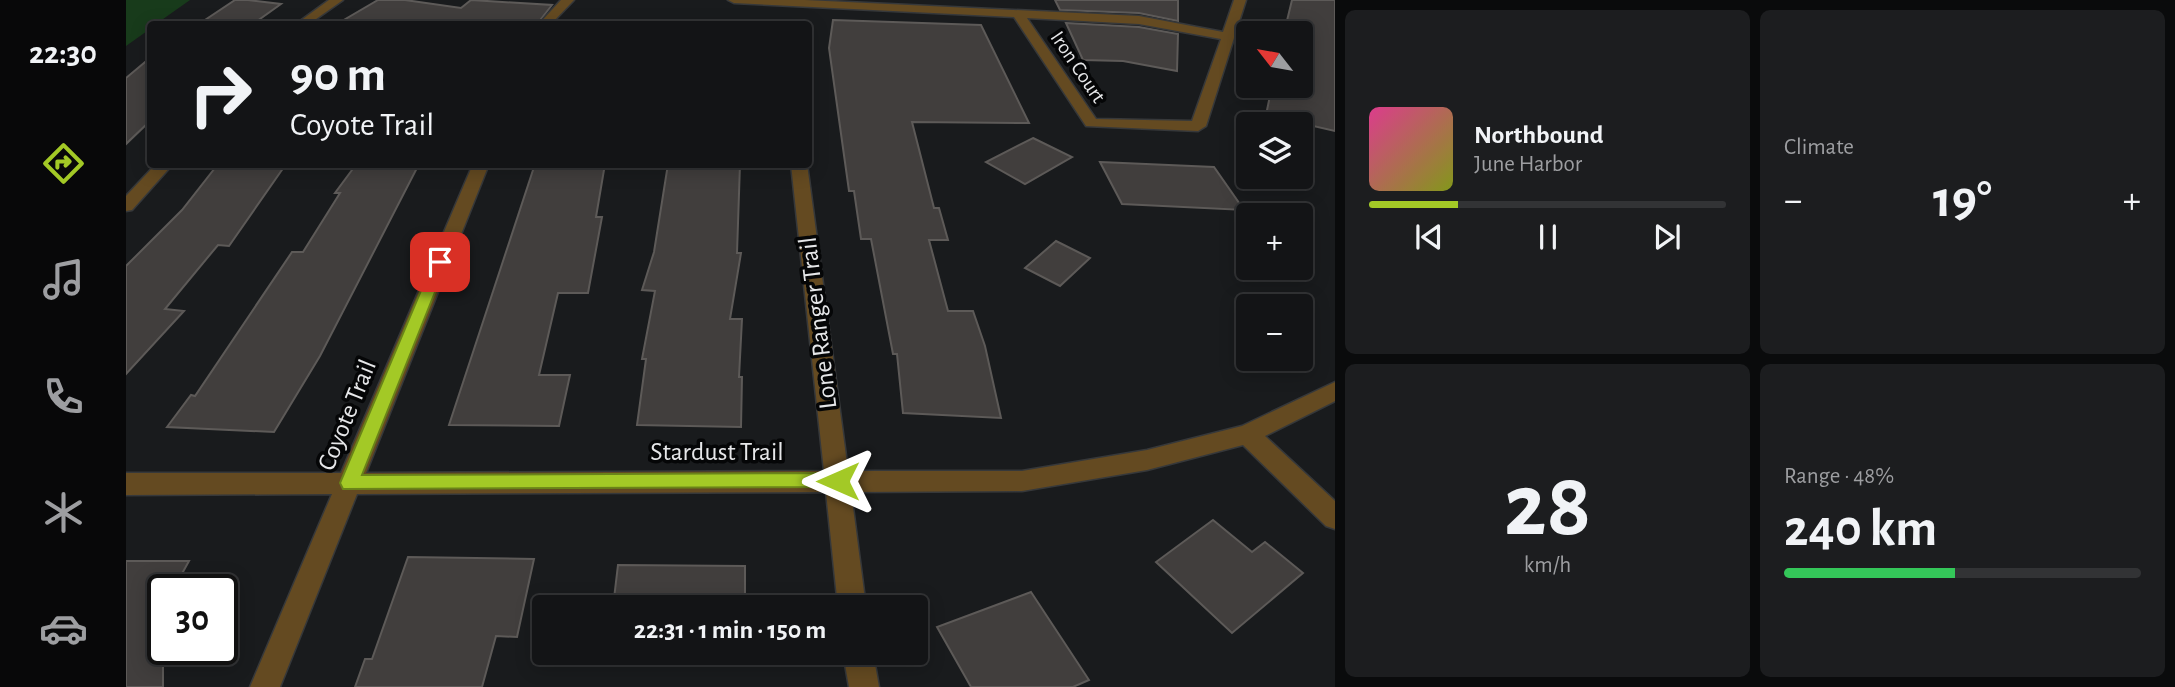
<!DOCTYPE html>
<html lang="en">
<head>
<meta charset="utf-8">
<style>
	:root { --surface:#131416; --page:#1c1d1f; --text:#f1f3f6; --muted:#9d9ea1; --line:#323335; --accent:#a3c926 }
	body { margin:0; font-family:"Alegreya Sans",sans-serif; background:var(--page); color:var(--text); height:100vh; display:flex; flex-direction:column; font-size:26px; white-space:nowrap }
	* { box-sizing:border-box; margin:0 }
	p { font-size:23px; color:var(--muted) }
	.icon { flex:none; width:38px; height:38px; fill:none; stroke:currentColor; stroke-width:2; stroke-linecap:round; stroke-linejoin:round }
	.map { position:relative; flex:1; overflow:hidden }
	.panel { display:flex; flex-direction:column; gap:10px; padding:10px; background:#0a0b0c; width:840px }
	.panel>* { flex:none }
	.hud { position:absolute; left:21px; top:21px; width:665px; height:147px; border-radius:7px; box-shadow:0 4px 18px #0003,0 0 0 2px var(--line); background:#131416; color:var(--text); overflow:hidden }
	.needle { width:46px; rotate:301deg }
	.buttons { position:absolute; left:1110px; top:21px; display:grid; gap:14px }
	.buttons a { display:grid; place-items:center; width:77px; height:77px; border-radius:7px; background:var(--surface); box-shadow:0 4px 18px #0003,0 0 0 2px var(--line); font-size:35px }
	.speed { position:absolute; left:21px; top:574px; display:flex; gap:14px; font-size:35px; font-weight:700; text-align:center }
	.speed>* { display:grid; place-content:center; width:91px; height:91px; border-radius:50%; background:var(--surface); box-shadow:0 4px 18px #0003,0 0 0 2px var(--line); line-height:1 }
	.speed .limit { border:4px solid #111; border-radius:10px; background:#fff; color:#111 }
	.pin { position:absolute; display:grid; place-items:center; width:60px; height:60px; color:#fff; margin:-30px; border-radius:14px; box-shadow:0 4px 10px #0006 }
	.me { position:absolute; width:77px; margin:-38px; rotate:270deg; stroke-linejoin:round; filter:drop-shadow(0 0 5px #0008) }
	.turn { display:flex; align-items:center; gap:24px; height:147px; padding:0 28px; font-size:32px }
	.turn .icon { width:91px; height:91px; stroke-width:2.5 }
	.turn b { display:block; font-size:49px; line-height:60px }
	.big { font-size:52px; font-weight:700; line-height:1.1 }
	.panel .tile { flex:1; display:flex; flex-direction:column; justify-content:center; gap:10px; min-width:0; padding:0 24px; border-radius:10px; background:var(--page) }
	.panel .dial { align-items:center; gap:0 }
	.dial b { font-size:91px; line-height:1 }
	.song { display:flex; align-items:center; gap:21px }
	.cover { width:84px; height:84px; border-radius:10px; background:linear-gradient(135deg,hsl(330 70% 55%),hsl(70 70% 35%)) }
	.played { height:7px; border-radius:4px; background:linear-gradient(90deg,var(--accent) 25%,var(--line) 25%) }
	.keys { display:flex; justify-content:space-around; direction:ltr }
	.heat { display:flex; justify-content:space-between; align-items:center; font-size:38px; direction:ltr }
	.charge { height:10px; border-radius:5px; background:linear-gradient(90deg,#34c759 48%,var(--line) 0) }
	.panel .tiles { flex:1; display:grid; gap:10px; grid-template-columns:repeat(2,1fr) }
	.trip { position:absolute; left:406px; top:595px; width:396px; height:70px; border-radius:7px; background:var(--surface); box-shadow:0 4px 18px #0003,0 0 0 2px var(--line); font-weight:700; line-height:70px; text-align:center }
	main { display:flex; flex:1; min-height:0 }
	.tab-bar { display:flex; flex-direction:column; width:126px; justify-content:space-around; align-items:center; background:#080809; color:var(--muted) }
	.tab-bar .icon { width:49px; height:49px }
	.tab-bar .active { color:var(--accent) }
	.tab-bar b { font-size:32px; color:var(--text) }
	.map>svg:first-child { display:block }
</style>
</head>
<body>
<main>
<nav class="tab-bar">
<b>22:30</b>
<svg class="icon active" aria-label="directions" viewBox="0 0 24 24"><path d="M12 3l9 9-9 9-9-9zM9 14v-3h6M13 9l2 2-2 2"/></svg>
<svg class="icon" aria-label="music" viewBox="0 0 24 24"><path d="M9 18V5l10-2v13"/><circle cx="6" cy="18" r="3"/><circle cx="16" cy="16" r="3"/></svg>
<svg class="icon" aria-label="phone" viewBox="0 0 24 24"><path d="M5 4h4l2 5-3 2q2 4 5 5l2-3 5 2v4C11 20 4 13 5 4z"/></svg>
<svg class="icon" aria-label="climate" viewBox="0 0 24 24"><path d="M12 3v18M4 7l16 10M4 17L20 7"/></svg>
<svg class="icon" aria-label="car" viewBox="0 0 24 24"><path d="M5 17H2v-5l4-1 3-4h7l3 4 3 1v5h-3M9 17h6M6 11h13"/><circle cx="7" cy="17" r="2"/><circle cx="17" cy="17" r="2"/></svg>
</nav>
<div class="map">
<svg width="1209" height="687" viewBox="0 0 1209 687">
	<rect width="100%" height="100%" fill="#191b1d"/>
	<polygon fill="#183b1b" points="0,0 64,0 30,24 24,24 24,29 0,46"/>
	<g fill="#413e3d" stroke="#5d5a58" stroke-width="2">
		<polygon points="109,0 122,0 155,4 127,24 73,24"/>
		<polygon points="252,0 279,0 335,8 345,0 426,5 411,24 211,24"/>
		<polygon points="929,0 1052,0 1052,21 1013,13 934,10"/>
		<polygon points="1166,0 1209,0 1209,131 1140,115 1146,86 1174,86 1174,33 1158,33"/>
		<polygon points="707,20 855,25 903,123 786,122 808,208 813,208 822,240 803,240 822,311 847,311 859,346 875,418 777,413 771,354 767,354 745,239 735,239 728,191 723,191 703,48"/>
		<polygon points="940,23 1013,27 1052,34 1051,71 997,61 957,60"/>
		<polygon points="24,58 24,121 0,144 0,78"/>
		<polygon points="907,138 946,157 899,184 860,162"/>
		<polygon points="974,162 1088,167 1118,210 996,204"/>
		<polygon points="409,164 479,164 470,217 476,217 462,293 432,293 413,375 444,375 433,426 323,425"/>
		<polygon points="542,164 614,164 611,253 615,253 604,319 616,319 613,377 616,377 615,427 511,425 520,359 516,359 529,291 516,290 528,252"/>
		<polygon points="229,166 291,168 194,356 148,432 41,427 65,395 69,396 166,252 177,252 214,193 209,193"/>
		<polygon points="158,167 103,246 92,245 39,309 58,311 0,374 0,266 56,210 89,168"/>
		<polygon points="930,241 964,258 934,286 899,268"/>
		<polygon points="1087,520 1126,552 1139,542 1177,573 1106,633 1030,562"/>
		<polygon points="282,557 408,559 391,637 370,636 356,687 229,687 239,659 246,659"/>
		<polygon points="0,561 63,561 47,590 37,590 37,687 0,687"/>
		<polygon points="492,565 619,566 619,607 487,607"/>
		<polygon points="905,592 963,680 947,687 845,687 811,627"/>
	</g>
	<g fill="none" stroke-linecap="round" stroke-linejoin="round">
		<defs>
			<g id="minor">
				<polygon points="203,0 217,0 183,24 170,24"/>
				<polygon points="435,0 448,0 425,24 413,24"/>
				<path d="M602 0H679L1013 16 1097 32 1108 0H1120L1080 126 1072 131 960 126 888 17 608 3ZM901 18 1013 24 1095 39 1066 121 970 119Z"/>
				<polygon points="30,164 47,164 6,210 0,211 0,196"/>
				<polygon points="347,164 363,164 240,473 698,471 665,164 681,164 722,471 896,471 1021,450 1116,426 1209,382 1209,401 1139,436 1209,501 1209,529 1200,526 1117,445 1021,470 896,491 725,492 740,607 712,607 700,492 231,494 154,687 124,687 206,494 0,495 0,473 215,473"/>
				<polygon points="717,653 747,653 753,687 723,687"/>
			</g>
		</defs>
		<use href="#minor" stroke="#36383a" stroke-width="3"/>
		<use href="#minor" fill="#644a21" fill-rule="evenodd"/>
	</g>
	<polygon fill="#a3c926" stroke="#6a8319" stroke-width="2" points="314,258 321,262 236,475 712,473 718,476 721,481 718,487 217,489 214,483 307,262"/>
	<g text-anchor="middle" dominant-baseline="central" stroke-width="7" stroke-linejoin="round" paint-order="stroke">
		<g font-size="21" fill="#e6e7e9" stroke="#050607">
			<text transform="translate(952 67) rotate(56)">Iron Court</text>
		</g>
		<g font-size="26" fill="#e6e7e9" stroke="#050607">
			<text transform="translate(692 323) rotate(-97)">Lone Ranger Trail</text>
			<text transform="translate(221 415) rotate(-68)">Coyote Trail</text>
			<text x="591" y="452">Stardust Trail</text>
		</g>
	</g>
</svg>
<div class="buttons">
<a><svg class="needle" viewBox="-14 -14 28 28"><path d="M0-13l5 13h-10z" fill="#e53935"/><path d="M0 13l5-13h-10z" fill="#9d9ea1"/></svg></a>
<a><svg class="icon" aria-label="layers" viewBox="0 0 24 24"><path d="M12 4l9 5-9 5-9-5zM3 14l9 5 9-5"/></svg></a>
<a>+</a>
<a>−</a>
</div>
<div class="speed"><div class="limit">30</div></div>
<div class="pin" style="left:314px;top:262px;background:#d93025"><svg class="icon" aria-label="arrive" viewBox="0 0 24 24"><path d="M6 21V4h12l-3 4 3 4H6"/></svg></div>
<svg class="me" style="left:712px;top:481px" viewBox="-20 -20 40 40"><path d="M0-17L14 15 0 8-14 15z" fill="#a3c926" stroke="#fff" stroke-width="4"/></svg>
<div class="trip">22:31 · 1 min · 150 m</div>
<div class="hud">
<div class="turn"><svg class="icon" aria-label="right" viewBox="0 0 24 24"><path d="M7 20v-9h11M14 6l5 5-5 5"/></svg><div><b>90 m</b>Coyote Trail</div></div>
</div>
</div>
<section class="panel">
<div class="tiles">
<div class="tile">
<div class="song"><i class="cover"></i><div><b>Northbound</b><p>June Harbor</p></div></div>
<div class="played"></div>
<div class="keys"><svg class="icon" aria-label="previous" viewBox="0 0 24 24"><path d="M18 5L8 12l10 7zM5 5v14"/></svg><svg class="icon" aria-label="pause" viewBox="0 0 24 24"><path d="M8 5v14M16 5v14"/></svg><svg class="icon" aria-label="next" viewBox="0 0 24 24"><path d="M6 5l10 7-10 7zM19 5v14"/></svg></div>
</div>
<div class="tile"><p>Climate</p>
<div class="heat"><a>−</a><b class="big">19°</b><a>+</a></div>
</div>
<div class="tile dial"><b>28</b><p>km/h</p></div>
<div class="tile"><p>Range · 48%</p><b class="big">240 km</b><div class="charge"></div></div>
</div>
</section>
</main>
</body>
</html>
